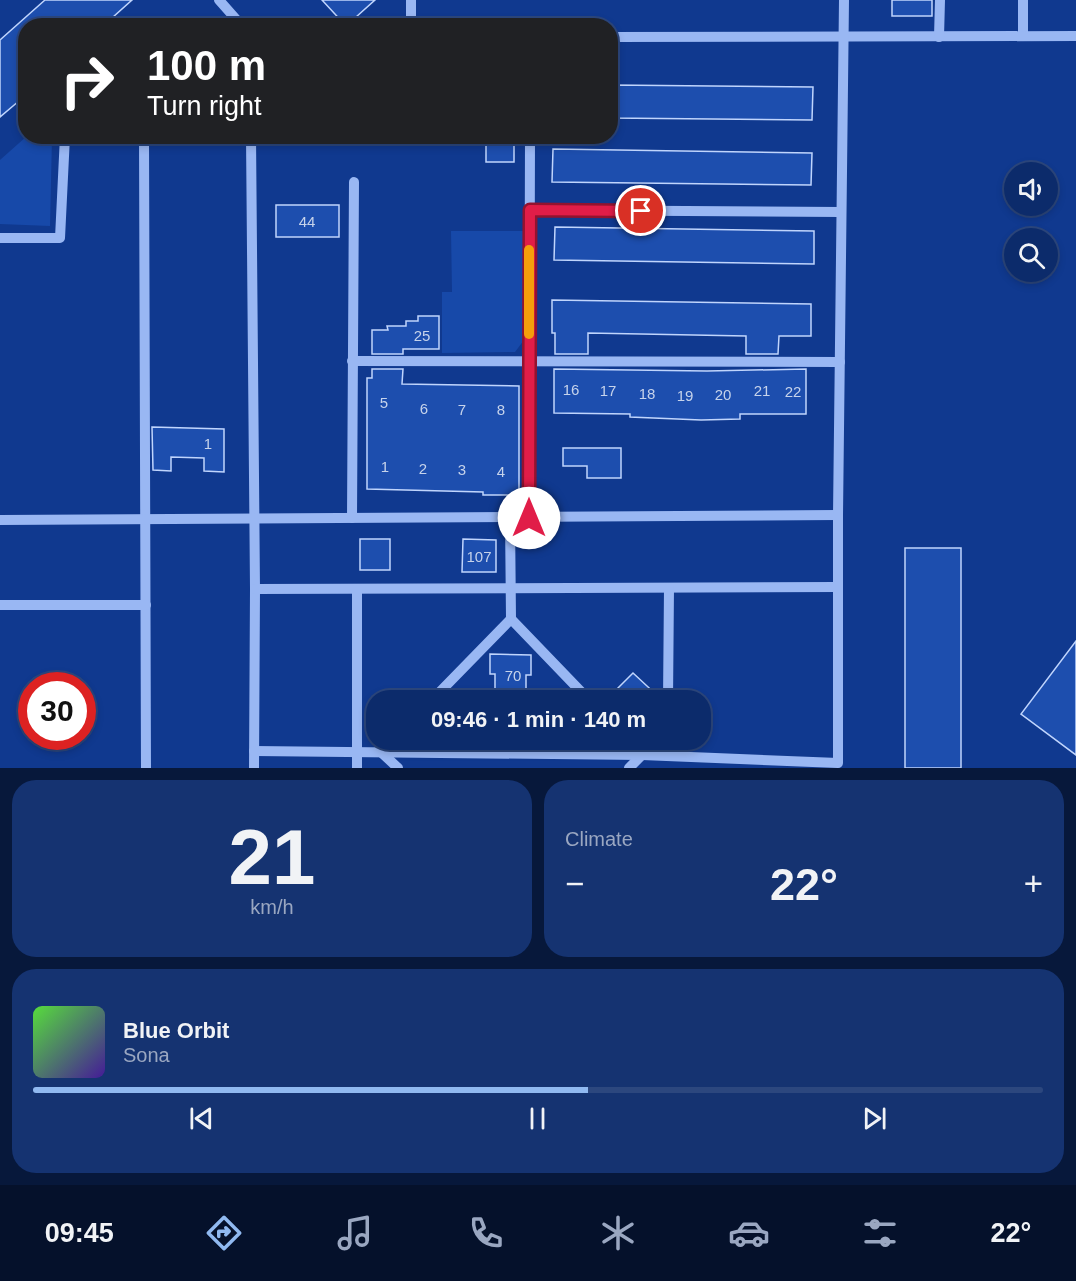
<!DOCTYPE html>
<html lang="en">
<head>
<meta charset="utf-8">
<style>
	:root { --surface:#0c2b6b; --page:#153371; --text:#f1f3f6; --muted:#9aa7c1; --line:#2c477e; --accent:#90b9f0 }
	body { margin:0; font-family:Helvetica,sans-serif; background:var(--page); color:var(--text); height:100vh; display:flex; flex-direction:column; font-size:22px; white-space:nowrap }
	* { box-sizing:border-box; margin:0 }
	p { font-size:20px; color:var(--muted) }
	.icon { flex:none; width:33px; height:33px; fill:none; stroke:currentColor; stroke-width:2; stroke-linecap:round; stroke-linejoin:round }
	.map { position:relative; height:768px; overflow:hidden }
	.sheet { display:flex; flex-direction:column; gap:12px; padding:12px; background:#07183b; flex:1 }
	.sheet>* { flex:none }
	.guide { position:absolute; left:18px; top:18px; width:600px; height:126px; border-radius:24px; box-shadow:0 3px 9px #0003,0 0 0 2px var(--line); background:#202124; color:#fff; overflow:hidden }
	.tools { position:absolute; left:1004px; top:162px; display:grid; gap:12px }
	.tools a { display:grid; place-items:center; width:54px; height:54px; border-radius:50%; background:var(--surface); box-shadow:0 3px 9px #0003,0 0 0 2px var(--line); font-size:30px }
	.speed { position:absolute; left:18px; top:672px; display:flex; gap:12px; font-size:30px; font-weight:700; text-align:center }
	.speed>* { display:grid; place-content:center; width:78px; height:78px; border-radius:50%; background:var(--surface); box-shadow:0 3px 9px #0003,0 0 0 2px var(--line); line-height:1 }
	.speed .limit { border:9px solid #d22; background:#fff; color:#111 }
	.pin { position:absolute; display:grid; place-items:center; width:51px; height:51px; color:#fff; margin:-26px; border:3px solid #fff; border-radius:50%; box-shadow:0 2px 6px #0007 }
	.me { position:absolute; width:66px; margin:-33px; rotate:0deg; stroke-linejoin:round; filter:drop-shadow(0 0 4px #0008) }
	.turn { display:flex; align-items:center; gap:21px; height:126px; padding:0 30px; font-size:27px }
	.turn .icon { width:78px; height:78px; stroke-width:2.5 }
	.turn b { display:block; font-size:42px; line-height:51px }
	.big { font-size:45px; font-weight:700; line-height:1.1 }
	.sheet .widget { flex:1; display:flex; flex-direction:column; justify-content:center; gap:9px; min-width:0; padding:0 21px; border-radius:24px; background:var(--page) }
	.sheet .dial { align-items:center; gap:0 }
	.dial b { font-size:78px; line-height:1 }
	.song { display:flex; align-items:center; gap:18px }
	.cover { width:72px; height:72px; border-radius:9px; background:linear-gradient(135deg,hsl(110 70% 55%),hsl(260 70% 35%)) }
	.played { height:6px; border-radius:3px; background:linear-gradient(90deg,var(--accent) 55%,var(--line) 55%) }
	.keys { display:flex; justify-content:space-around; direction:ltr }
	.heat { display:flex; justify-content:space-between; align-items:center; font-size:33px; direction:ltr }
	.sheet .tiles { flex:1; display:grid; gap:12px; grid-template-columns:1fr 1fr }
	.widget:last-child { grid-column:span 2 }
	.trip { position:absolute; left:366px; top:690px; width:345px; height:60px; border-radius:24px; background:var(--surface); box-shadow:0 3px 9px #0003,0 0 0 2px var(--line); font-weight:700; line-height:60px; text-align:center }
	.tab-bar { display:flex; height:96px; justify-content:space-around; align-items:center; background:#05112b; color:var(--muted) }
	.tab-bar .icon { width:42px; height:42px }
	.tab-bar .current { color:var(--accent) }
	.tab-bar b { font-size:27px; color:var(--text) }
	.map>svg:first-child { display:block }
</style>
</head>
<body>
<div class="map">
<svg width="1076" height="768" viewBox="0 0 1076 768">
	<rect width="100%" height="100%" fill="#10398f"/>
	<g fill="#1749a9">
		<polygon points="27,136 52,137 50,226 0,224 0,160"/>
		<polygon points="451,231 524,231 524,340 515,352 442,353 442,292 452,292"/>
	</g>
	<g fill="#1d4eae" stroke="#c0d5fd" stroke-width="1.5">
		<polygon points="45,0 132,0 103,26 26,26 26,95 0,117 0,40"/>
		<polygon points="322,0 375,0 346,26"/>
		<rect x="892" y="0" width="40" height="16"/>
		<polygon points="610,85 813,87 812,120 610,118"/>
		<rect x="486" y="136" width="28" height="26"/>
		<polygon points="553,149 812,153 811,185 552,182"/>
		<rect x="276" y="205" width="63" height="32"/>
		<polygon points="555,227 814,231 814,264 554,260"/>
		<polygon points="552,300 811,304 811,336 779,336 778,354 746,354 746,336 588,333 588,354 555,354 555,333 552,333"/>
		<polygon points="418,316 439,316 439,349 403,349 403,354 372,354 372,330 388,330 387,326 406,326 406,321 418,321"/>
		<polygon points="372,369 403,369 402,384 519,386 519,495 483,495 483,492 367,489 367,378 372,378"/>
		<polygon points="554,369 707,371 806,369 806,414 740,414 740,419 701,420 630,417 630,414 554,413"/>
		<polygon points="152,427 224,429 224,472 204,471 204,458 171,457 171,471 153,470"/>
		<polygon points="563,448 621,448 621,478 587,478 587,466 563,466"/>
		<rect x="360" y="539" width="30" height="31"/>
		<polygon points="463,539 496,540 496,572 462,572"/>
		<rect x="905" y="548" width="56" height="220"/>
		<polygon points="1076,641 1076,755 1021,714"/>
		<polygon points="490,654 531,655 531,675 526,675 526,694 495,694 495,674 490,674"/>
		<polygon points="633,673 661,699 661,700 606,700"/>
	</g>
	<g fill="none" stroke-linecap="round" stroke-linejoin="round">
		<g stroke="#99b7f3" stroke-width="10">
			<polyline points="219,0 242,26"/>
			<polyline points="411,26 411,0"/>
			<polyline points="1023,36 1023,0"/>
			<polyline points="610,37 1076,36"/>
			<polyline points="939,37 940,0"/>
			<polyline points="144,136 146,768"/>
			<polyline points="251,136 255,589 254,768"/>
			<polyline points="529,210 841,212"/>
			<polyline points="0,238 60,238 65,136"/>
			<polyline points="352,361 840,362"/>
			<polyline points="352,518 354,182"/>
			<polyline points="510,518 511,619"/>
			<polyline points="529,518 530,136"/>
			<polyline points="0,520 838,515"/>
			<polyline points="255,589 838,587"/>
			<polyline points="0,605 146,605"/>
			<polyline points="432,700 511,619 589,700"/>
			<polyline points="668,700 669,588"/>
			<polyline points="394,740 382,753 398,768"/>
			<polyline points="627,740 642,755 629,768"/>
			<polyline points="254,751 642,755 838,763 838,515 844,0"/>
			<polyline points="668,756 668,740"/>
			<polyline points="357,768 357,589"/>
		</g>
	</g>
	<g fill="none" stroke-linecap="round" stroke-linejoin="round">
		<defs>
			<polyline id="route" points="529,518 530,210 641,211"/>
		</defs>
		<use href="#route" stroke="#92132f" stroke-width="15"/>
		<use href="#route" stroke="#e11d48" stroke-width="10"/>
		<polyline stroke="#f59e0b" stroke-width="10" points="529,334 529,250"/>
	</g>
	<g text-anchor="middle" dominant-baseline="central" stroke-width="6" stroke-linejoin="round" paint-order="stroke">
		<g font-size="15" fill="#c6d3eb">
			<text x="307" y="221">44</text>
			<text x="422" y="335">25</text>
			<text x="571" y="389">16</text>
			<text x="608" y="390">17</text>
			<text x="762" y="390">21</text>
			<text x="793" y="391">22</text>
			<text x="647" y="393">18</text>
			<text x="723" y="394">20</text>
			<text x="685" y="395">19</text>
			<text x="384" y="402">5</text>
			<text x="424" y="408">6</text>
			<text x="462" y="409">7</text>
			<text x="501" y="409">8</text>
			<text x="208" y="443">1</text>
			<text x="385" y="466">1</text>
			<text x="423" y="468">2</text>
			<text x="462" y="469">3</text>
			<text x="501" y="471">4</text>
			<text x="479" y="556">107</text>
			<text x="513" y="675">70</text>
		</g>
	</g>
</svg>
<div class="tools">
<a><svg class="icon" aria-label="sound" viewBox="0 0 24 24"><path d="M4 9h4l5-4v14l-5-4H4zM17 9q2 3 0 6"/></svg></a>
<a><svg class="icon" aria-label="search" viewBox="0 0 24 24"><circle cx="10" cy="10" r="6"/><path d="M15 15l6 6"/></svg></a>
</div>
<div class="speed"><div class="limit">30</div></div>
<div class="pin" style="left:641px;top:211px;background:#d93025"><svg class="icon" aria-label="arrive" viewBox="0 0 24 24"><path d="M6 21V4h12l-3 4 3 4H6"/></svg></div>
<svg class="me" style="left:529px;top:518px" viewBox="-20 -20 40 40"><circle r="19" fill="#fff"/><path d="M0-13L10 11 0 6-10 11z" fill="#e11d48"/></svg>
<div class="trip">09:46 · 1 min · 140 m</div>
<div class="guide">
<div class="turn"><svg class="icon" aria-label="right" viewBox="0 0 24 24"><path d="M7 20v-9h11M14 6l5 5-5 5"/></svg><div><b>100 m</b>Turn right</div></div>
</div>
</div>
<section class="sheet">
<div class="tiles">
<div class="widget dial"><b>21</b><p>km/h</p></div>
<div class="widget"><p>Climate</p>
<div class="heat"><a>−</a><b class="big">22°</b><a>+</a></div>
</div>
<div class="widget">
<div class="song"><i class="cover"></i><div><b>Blue Orbit</b><p>Sona</p></div></div>
<div class="played"></div>
<div class="keys"><svg class="icon" aria-label="previous" viewBox="0 0 24 24"><path d="M18 5L8 12l10 7zM5 5v14"/></svg><svg class="icon" aria-label="pause" viewBox="0 0 24 24"><path d="M8 5v14M16 5v14"/></svg><svg class="icon" aria-label="next" viewBox="0 0 24 24"><path d="M6 5l10 7-10 7zM19 5v14"/></svg></div>
</div>
</div>
</section>
<nav class="tab-bar">
<b>09:45</b>
<svg class="icon current" aria-label="directions" viewBox="0 0 24 24"><path d="M12 3l9 9-9 9-9-9zM9 14v-3h6M13 9l2 2-2 2"/></svg>
<svg class="icon" aria-label="music" viewBox="0 0 24 24"><path d="M9 18V5l10-2v13"/><circle cx="6" cy="18" r="3"/><circle cx="16" cy="16" r="3"/></svg>
<svg class="icon" aria-label="phone" viewBox="0 0 24 24"><path d="M5 4h4l2 5-3 2q2 4 5 5l2-3 5 2v4C11 20 4 13 5 4z"/></svg>
<svg class="icon" aria-label="climate" viewBox="0 0 24 24"><path d="M12 3v18M4 7l16 10M4 17L20 7"/></svg>
<svg class="icon" aria-label="car" viewBox="0 0 24 24"><path d="M5 17H2v-5l4-1 3-4h7l3 4 3 1v5h-3M9 17h6M6 11h13"/><circle cx="7" cy="17" r="2"/><circle cx="17" cy="17" r="2"/></svg>
<svg class="icon" aria-label="filters" viewBox="0 0 24 24"><path d="M4 7h16M4 17h16"/><circle cx="9" cy="7" r="2"/><circle cx="15" cy="17" r="2"/></svg>
<b>22°</b>
</nav>
</body>
</html>
